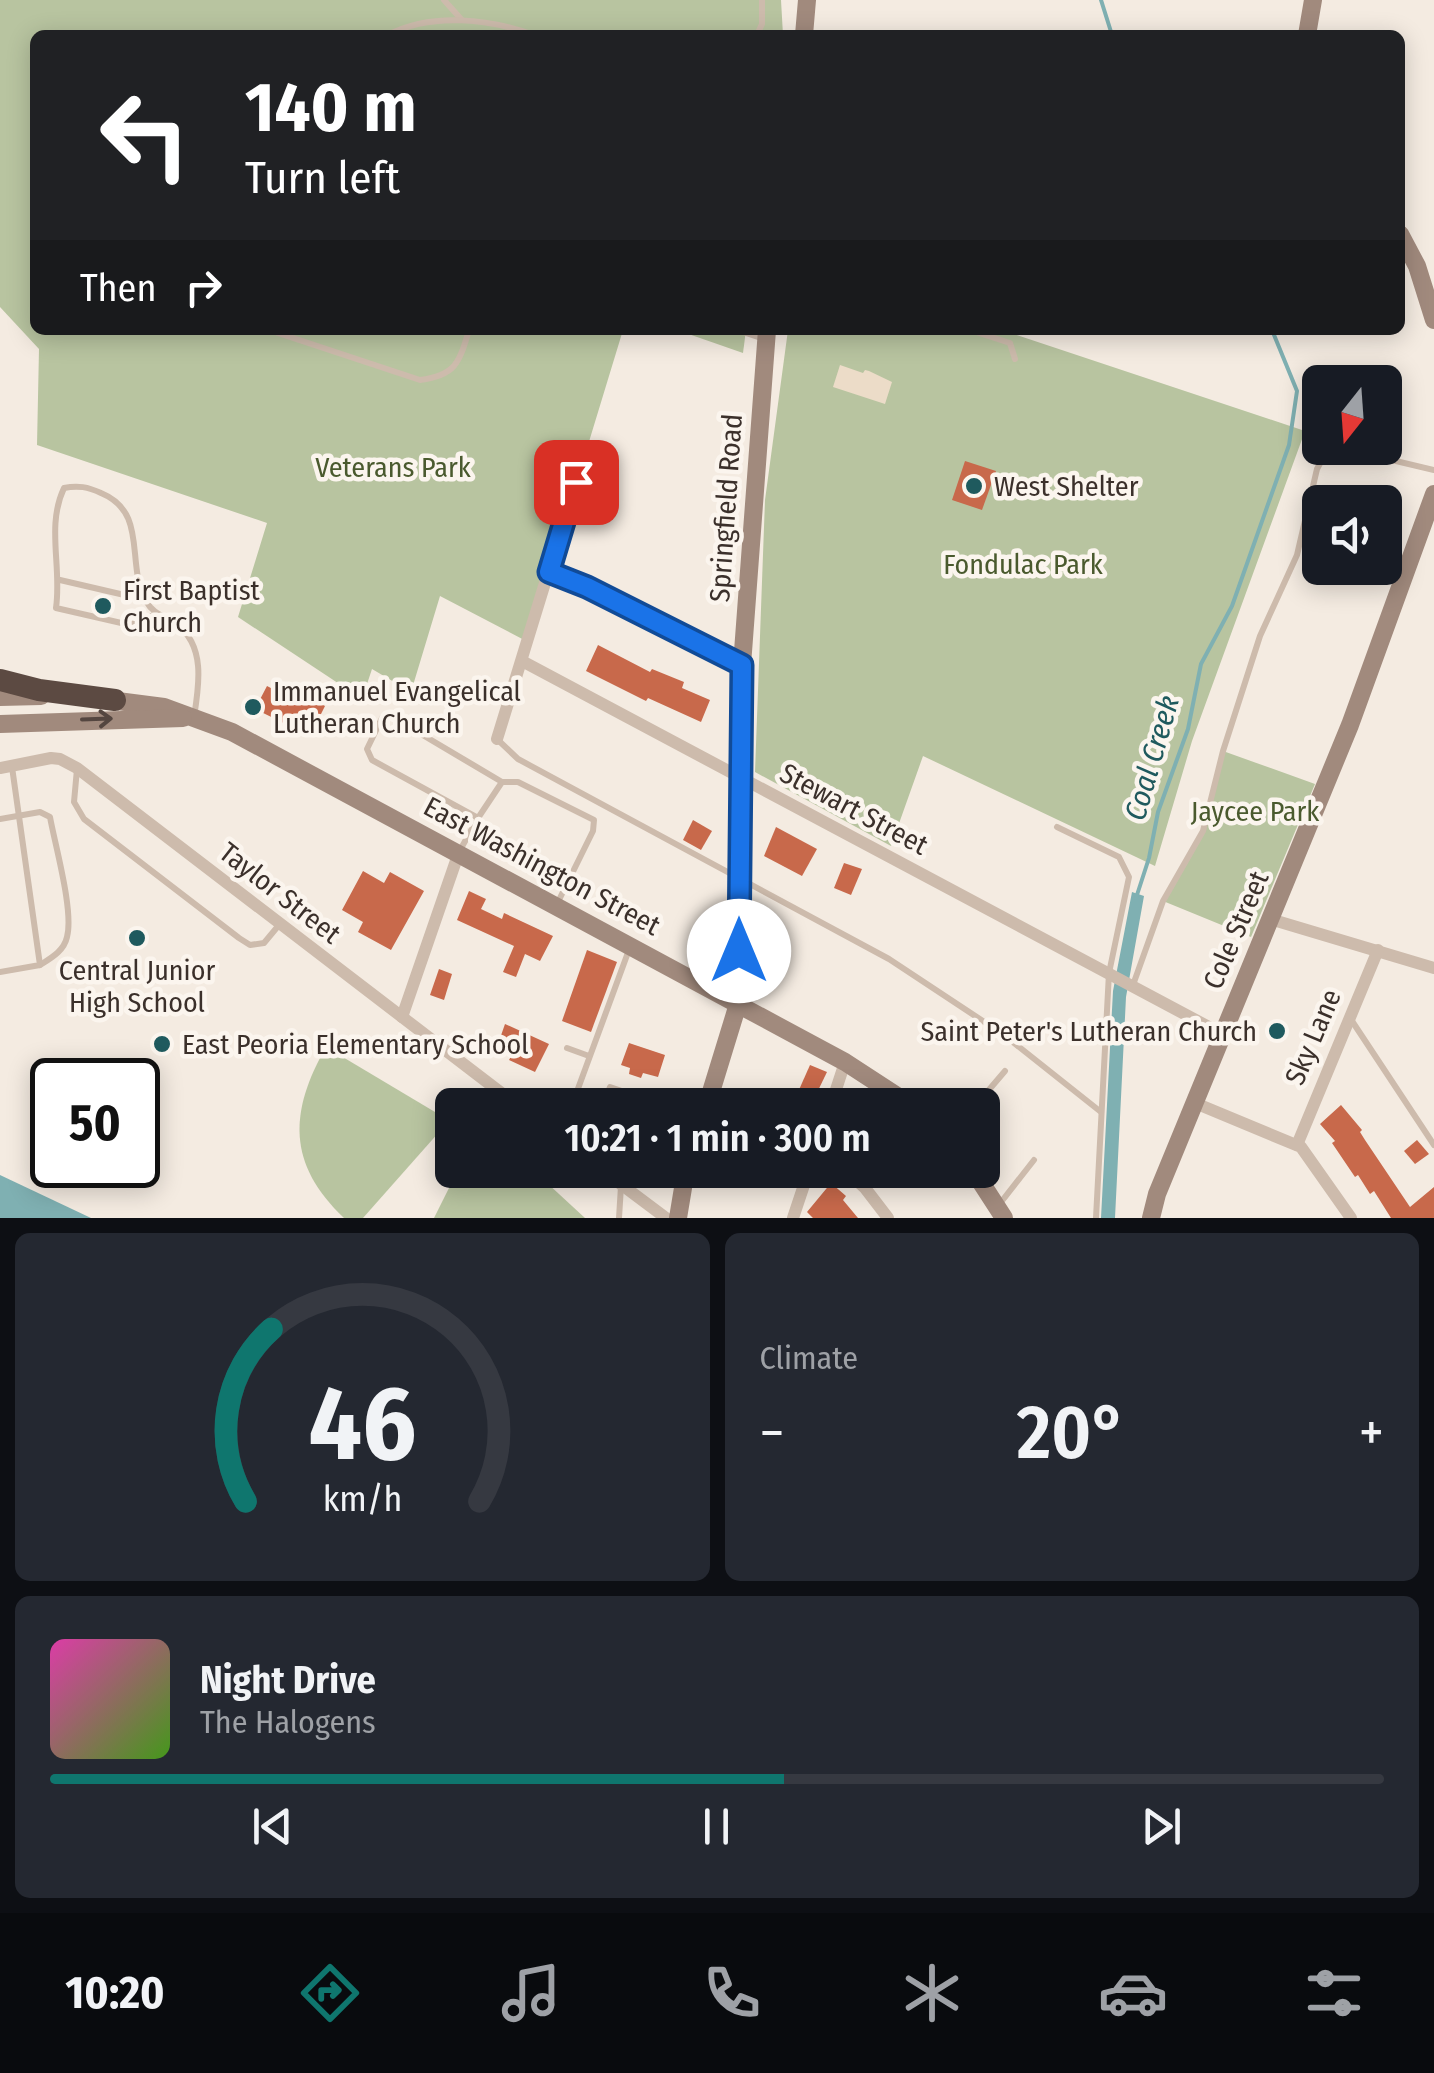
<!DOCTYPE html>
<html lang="en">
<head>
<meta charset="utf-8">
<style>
	:root { --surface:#171b24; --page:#242831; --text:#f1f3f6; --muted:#9ea1a6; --line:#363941; --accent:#0f766e }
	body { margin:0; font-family:"Fira Sans Condensed",sans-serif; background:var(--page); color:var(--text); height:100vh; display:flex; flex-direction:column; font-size:38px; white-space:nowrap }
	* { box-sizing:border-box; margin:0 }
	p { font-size:32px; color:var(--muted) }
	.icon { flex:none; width:55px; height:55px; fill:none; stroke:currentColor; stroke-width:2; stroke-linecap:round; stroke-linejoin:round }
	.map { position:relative; height:1218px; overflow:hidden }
	.details { display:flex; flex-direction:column; gap:15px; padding:15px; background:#0d0f14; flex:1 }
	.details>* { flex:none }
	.guide { position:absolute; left:30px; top:30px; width:1375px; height:305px; border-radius:15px; box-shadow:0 5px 25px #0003; background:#202124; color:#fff; overflow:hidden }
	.needle { width:65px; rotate:197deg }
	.buttons { position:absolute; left:1302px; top:365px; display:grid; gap:20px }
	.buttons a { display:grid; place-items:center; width:100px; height:100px; border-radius:15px; background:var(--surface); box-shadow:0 5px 25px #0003; font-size:50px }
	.speed { position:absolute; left:30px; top:1058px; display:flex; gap:20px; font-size:50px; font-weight:700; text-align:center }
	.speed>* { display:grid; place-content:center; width:130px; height:130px; border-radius:50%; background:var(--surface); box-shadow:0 5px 25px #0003; line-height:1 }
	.speed .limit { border:5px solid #111; border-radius:15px; background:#fff; color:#111 }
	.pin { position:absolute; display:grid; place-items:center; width:85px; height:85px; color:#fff; margin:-42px; border-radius:20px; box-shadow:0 5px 15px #0006 }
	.me { position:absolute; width:110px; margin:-55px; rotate:0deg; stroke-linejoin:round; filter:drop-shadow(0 0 8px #0008) }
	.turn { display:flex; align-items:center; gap:35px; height:210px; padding:0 50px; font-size:45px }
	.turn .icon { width:130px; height:130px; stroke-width:2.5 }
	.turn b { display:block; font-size:70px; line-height:85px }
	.then { display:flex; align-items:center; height:95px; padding:0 50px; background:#0003; gap:20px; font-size:38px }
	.big { font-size:75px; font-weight:600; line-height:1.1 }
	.details .widget { flex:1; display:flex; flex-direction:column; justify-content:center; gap:15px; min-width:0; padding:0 35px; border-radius:15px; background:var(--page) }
	.details .dial { align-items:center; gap:0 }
	.dial svg { height:260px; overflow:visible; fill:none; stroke:var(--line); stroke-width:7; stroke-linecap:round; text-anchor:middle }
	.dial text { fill:var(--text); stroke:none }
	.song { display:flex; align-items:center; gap:30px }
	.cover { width:120px; height:120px; border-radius:15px; background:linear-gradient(135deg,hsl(320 70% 55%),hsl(100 70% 35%)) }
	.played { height:10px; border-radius:5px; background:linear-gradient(90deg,var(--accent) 55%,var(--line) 55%) }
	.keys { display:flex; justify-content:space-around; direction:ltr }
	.heat { display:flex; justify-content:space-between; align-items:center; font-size:55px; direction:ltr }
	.details .tiles { flex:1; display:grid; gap:15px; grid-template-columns:1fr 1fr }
	.widget:last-child { grid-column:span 2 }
	.trip { position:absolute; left:435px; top:1088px; width:565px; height:100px; border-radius:15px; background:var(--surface); box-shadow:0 5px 25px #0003; font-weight:600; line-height:100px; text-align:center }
	.tab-bar { display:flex; height:160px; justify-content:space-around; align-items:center; background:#090b0e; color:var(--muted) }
	.tab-bar .icon { width:70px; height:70px }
	.tab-bar .active { color:var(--accent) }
	.tab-bar b { font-size:45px; color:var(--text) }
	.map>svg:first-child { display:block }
</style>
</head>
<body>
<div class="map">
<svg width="1434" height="1218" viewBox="0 0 1434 1218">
	<rect width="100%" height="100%" fill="#f4ebe1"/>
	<g fill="#b8c4a0">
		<polygon points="0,0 781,0 783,35 35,35 35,330 623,330 528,642 440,596 411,692 372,669 362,699 238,617 267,523 37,445 39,349 0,307"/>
		<polygon points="677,330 746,330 743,353"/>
		<polygon points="788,330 1002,330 1305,431 1192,741 1155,866 923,756 891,846 755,772 765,500"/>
		<polygon points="1223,751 1315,784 1251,937 1163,901 1203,831"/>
		<path d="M326 1047 435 1112 440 1131 363 1218H344C287 1164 289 1112 326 1047Z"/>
		<polygon points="458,1170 533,1170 585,1218 434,1218"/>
	</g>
	<polygon fill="#ecdcc8" points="840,365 863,373 865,370 869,371 892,382 885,404 833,387"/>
	<g fill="#7fb0b2">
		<polygon points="1132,892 1144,896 1126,997 1115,1218 1101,1218 1113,991"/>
		<polygon points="0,1175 91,1218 0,1218"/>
	</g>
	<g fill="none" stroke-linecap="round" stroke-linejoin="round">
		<g stroke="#7fb0b2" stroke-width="4">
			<polyline points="1101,0 1112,35"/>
			<polyline points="1136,898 1149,858 1158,812 1188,729 1201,664 1232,606 1289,445 1297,391 1272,330"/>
		</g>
	</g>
	<g fill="#c8694b">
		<polygon points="965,461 996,471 982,510 952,500"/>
		<polygon points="598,645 650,672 652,669 684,682 682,688 710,700 701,722 648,698 646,701 586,671"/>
		<polygon points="267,686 304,705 308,698 325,706 310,736 255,709"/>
		<polygon points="693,820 712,831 701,850 683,840"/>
		<polygon points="776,827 817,849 802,876 764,856"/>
		<polygon points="844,863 862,869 851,895 834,888"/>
		<polygon points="363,871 384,883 390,872 424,891 391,950 358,932 363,922 342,910"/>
		<polygon points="469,891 486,899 481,909 502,919 504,913 553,936 540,961 525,954 516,977 503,972 514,946 457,920"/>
		<polygon points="587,950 617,962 591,1032 562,1021"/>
		<polygon points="439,969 452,974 444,1000 430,995"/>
		<polygon points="505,1024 549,1044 535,1072 509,1060 515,1049 498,1044"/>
		<polygon points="629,1043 665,1055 658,1077 643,1073 641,1078 629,1074 630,1068 621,1065"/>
		<polygon points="810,1065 827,1072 811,1105 802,1105 794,1101"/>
		<polygon points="1341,1105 1362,1130 1360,1132 1365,1140 1410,1207 1434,1187 1434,1218 1391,1218 1374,1191 1370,1194 1358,1175 1355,1177 1332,1143 1335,1141 1320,1124"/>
		<polygon points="1417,1140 1429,1154 1415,1164 1404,1151"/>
		<polygon points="831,1183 846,1196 843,1200 858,1218 813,1218 807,1212"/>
	</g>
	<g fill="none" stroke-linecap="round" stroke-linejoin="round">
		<g stroke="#cdbbac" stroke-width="6">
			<polyline points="444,0 461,19"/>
			<path d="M388 35C432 12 490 19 534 35"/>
			<polyline points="757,35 762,24 762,0"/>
			<path d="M269 330 420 380C456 375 459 363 469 330"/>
			<polyline points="737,330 764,339"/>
			<polyline points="970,330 1010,343 1015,359"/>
			<polyline points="60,580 146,600"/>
			<path d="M156 614 130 625 56 608C62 567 46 526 64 488 78 485 88 487 101 493 149 513 125 563 146 601 153 614 164 616 176 624 206 645 199 686 194 717"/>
			<polyline points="498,740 518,759 889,959 1004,1035 1101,1112"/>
			<polyline points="77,769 74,802 84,819 239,938 250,945 264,943 279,925"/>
			<polyline points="502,782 478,818 372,760 367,749 382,718 389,715 502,782 518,782 594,820 593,831 557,904"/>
			<path d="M0 819 40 812 50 817C55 845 74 911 67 937 64 951 51 958 40 965"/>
			<polyline points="1057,827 1119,857 1129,877 1109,973 1096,1218"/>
			<polyline points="459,852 478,818"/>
			<polyline points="0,972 40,965 12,767"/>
			<polyline points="1133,985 1163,901 1203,831 1223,751 1260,636 1297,555 1317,469 1324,456 1336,450 1358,452 1434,470"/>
			<polyline points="1352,1021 1434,1145"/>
			<polyline points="567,1048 589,1056"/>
			<polyline points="572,1105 630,947"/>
			<polyline points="603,1105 610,1087 663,1105"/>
			<polyline points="976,1105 1005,1071"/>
			<polyline points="998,1206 1034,1160"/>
			<polyline points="619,1218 621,1186"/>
		</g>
		<g stroke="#cdbbac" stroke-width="12">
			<polyline points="549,572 587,587 742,665"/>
			<polyline points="522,661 1222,1034"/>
			<polyline points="497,739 576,482"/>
			<polyline points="0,768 51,758 60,759 77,768 517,1105"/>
			<polyline points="1270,919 1434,968"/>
			<polyline points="402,1017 459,852"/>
			<polyline points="1195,1103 1301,1147 1351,1218"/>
			<polyline points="831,1105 845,1062"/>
			<polyline points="1297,1145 1378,950"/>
			<polyline points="602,1170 666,1218"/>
			<polyline points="845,1170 865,1188 888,1218"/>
			<polyline points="793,1218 809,1170"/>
		</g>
		<g stroke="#a18a7d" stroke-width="18">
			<polyline points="804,35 807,0"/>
			<polyline points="1307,35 1313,0"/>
			<polyline points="1400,234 1417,266 1434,320"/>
			<polyline points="0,697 41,696"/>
			<polyline points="102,699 164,707 232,732 845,1062 911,1105"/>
			<polyline points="0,724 183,718"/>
			<polyline points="707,1105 738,1004 742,665 767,330"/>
			<polyline points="973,1170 1004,1218"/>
			<polyline points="678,1218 686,1170"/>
			<polyline points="1151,1218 1157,1194 1350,725 1434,494"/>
		</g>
		<polyline stroke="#5c4a42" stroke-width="22" points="0,680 39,690 115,700"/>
	</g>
	<defs><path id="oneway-shaft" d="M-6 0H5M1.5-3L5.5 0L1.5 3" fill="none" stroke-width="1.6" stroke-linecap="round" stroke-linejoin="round" transform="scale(2.5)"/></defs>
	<use stroke="#544640" href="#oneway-shaft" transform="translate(97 719) rotate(-2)"/>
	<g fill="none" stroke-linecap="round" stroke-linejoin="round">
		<defs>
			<polyline id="route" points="576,482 549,572 587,587 742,665 739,951"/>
		</defs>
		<use href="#route" stroke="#114b97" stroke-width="25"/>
		<use href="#route" stroke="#1a73e8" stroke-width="18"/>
	</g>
	<g fill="#1f5a5e" stroke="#fbf5ee" stroke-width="4">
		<circle cx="974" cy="486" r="10"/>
		<circle cx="103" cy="606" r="10"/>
		<circle cx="253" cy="707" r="10"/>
		<circle cx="137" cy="938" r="10"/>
		<circle cx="1277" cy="1031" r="10"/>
		<circle cx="162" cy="1044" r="10"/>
	</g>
	<g text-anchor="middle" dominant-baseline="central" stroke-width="9" stroke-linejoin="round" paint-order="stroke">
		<g font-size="28" fill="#4a5a2e" stroke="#fbf5ee">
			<text x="393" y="467">Veterans Park</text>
			<text x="1023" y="564">Fondulac Park</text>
			<text x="1255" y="811">Jaycee Park</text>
		</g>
		<g font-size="28" fill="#3b302b" stroke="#fbf5ee" text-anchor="start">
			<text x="994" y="486">West Shelter</text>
			<text x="123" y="590">First Baptist<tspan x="123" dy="32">Church</tspan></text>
			<text x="273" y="691">Immanuel Evangelical<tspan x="273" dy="32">Lutheran Church</tspan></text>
			<text x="137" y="970" text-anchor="middle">Central Junior<tspan x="137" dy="32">High School</tspan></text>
			<text x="1257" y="1031" text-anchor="end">Saint Peter's Lutheran Church</text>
			<text x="182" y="1044">East Peoria Elementary School</text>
		</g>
		<g font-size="28" fill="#3b302b" stroke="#fbf5ee">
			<text transform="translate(726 508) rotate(-86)">Springfield Road</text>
			<text transform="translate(854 809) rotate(28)">Stewart Street</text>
			<text transform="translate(542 866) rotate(28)">East Washington Street</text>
			<text transform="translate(280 893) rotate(38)">Taylor Street</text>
			<text transform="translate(1236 930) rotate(-67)">Cole Street</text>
			<text transform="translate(1313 1037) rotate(-67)">Sky Lane</text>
		</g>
		<g font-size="30" font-style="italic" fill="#1f5a5e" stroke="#fbf5ee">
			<text transform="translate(1152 758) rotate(-74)">Coal Creek</text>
		</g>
	</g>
</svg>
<div class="buttons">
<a><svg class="needle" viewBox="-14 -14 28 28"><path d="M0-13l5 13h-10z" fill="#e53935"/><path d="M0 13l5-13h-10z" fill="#9ea1a6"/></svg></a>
<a><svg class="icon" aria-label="sound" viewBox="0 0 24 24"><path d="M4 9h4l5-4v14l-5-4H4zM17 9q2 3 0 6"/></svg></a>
</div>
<div class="speed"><div class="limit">50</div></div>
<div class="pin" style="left:576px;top:482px;background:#d93025"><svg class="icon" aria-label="arrive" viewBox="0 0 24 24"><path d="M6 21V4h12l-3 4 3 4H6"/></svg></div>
<svg class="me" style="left:739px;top:951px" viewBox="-20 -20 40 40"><circle r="19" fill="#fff"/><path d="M0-13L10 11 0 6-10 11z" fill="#1a73e8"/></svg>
<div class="trip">10:21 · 1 min · 300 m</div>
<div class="guide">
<div class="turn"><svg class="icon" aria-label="left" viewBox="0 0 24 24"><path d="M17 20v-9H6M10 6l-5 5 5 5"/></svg><div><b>140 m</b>Turn left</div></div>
<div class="then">Then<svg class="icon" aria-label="right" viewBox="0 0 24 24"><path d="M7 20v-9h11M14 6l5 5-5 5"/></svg></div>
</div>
</div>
<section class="details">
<div class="tiles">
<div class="widget dial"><svg viewBox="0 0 100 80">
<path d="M14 69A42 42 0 1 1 86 69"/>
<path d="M14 69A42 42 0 0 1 22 16" stroke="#0f766e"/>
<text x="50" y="56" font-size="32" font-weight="700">46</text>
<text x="50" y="72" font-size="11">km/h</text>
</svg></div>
<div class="widget"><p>Climate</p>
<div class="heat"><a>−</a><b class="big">20°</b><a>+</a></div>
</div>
<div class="widget">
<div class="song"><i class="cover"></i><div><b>Night Drive</b><p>The Halogens</p></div></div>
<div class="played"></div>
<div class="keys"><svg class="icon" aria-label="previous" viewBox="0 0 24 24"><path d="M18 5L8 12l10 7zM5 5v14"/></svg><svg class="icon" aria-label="pause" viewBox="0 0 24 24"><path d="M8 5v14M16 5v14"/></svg><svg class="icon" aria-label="next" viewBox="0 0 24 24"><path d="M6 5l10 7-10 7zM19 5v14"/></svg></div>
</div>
</div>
</section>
<nav class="tab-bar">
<b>10:20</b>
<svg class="icon active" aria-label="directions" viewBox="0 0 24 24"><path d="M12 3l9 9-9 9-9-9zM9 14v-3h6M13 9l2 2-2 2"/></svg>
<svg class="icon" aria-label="music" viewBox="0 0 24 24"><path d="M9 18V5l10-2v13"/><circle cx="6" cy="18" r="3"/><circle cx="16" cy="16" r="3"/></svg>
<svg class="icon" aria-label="phone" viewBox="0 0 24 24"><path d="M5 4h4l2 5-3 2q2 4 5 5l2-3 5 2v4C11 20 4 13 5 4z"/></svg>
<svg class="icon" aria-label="climate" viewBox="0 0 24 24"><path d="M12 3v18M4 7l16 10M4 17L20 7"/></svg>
<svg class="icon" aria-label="car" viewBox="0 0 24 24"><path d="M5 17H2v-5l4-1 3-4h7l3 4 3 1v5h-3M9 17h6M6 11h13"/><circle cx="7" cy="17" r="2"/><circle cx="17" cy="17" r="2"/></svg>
<svg class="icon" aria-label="filters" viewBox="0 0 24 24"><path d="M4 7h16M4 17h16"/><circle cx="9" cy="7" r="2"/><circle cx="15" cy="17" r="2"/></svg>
</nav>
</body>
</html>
